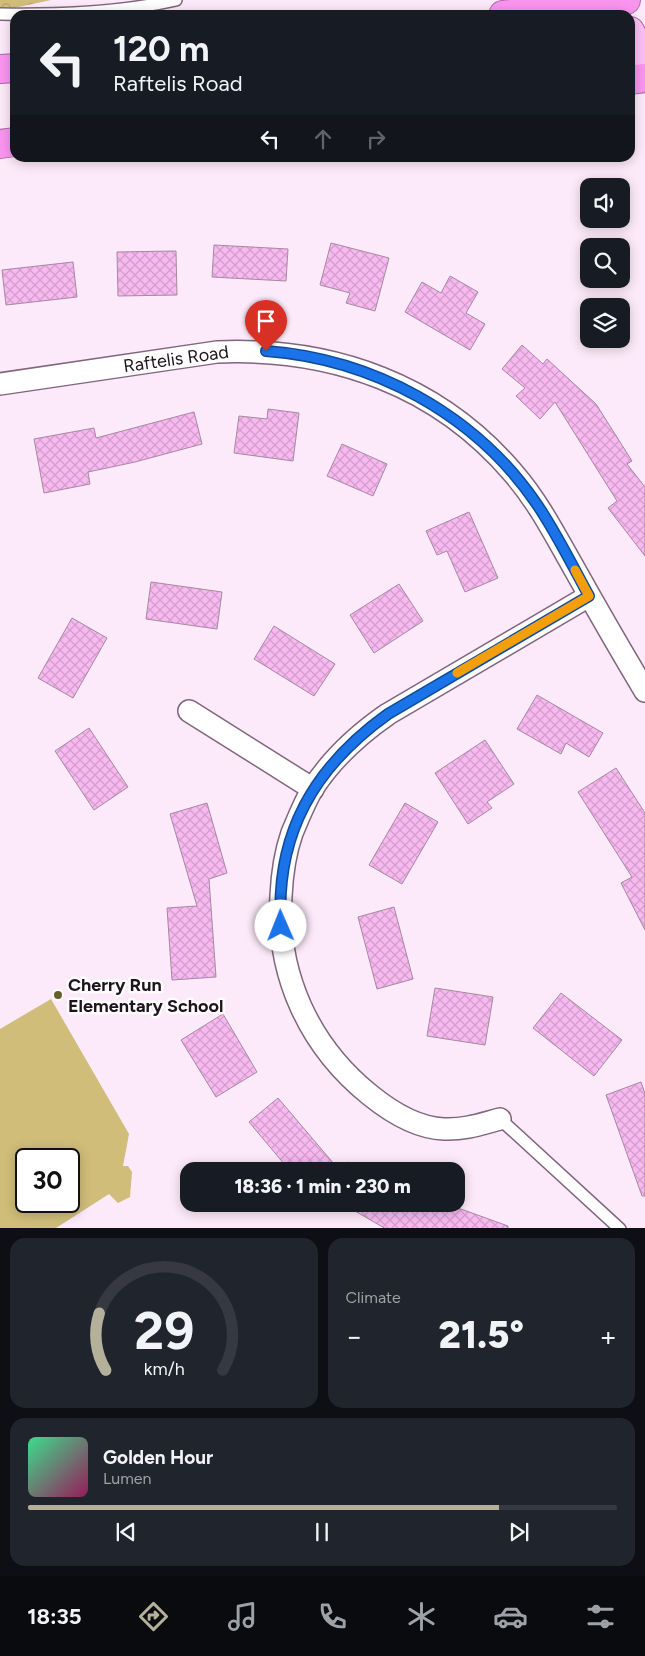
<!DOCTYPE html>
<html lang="en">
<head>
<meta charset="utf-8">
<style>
	:root { --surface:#171b24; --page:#20242c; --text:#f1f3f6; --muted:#9ea1a6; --line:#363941; --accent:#b5b09a }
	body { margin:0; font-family:Figtree,sans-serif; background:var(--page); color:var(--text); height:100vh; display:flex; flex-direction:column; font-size:19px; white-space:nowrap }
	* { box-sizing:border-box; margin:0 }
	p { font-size:16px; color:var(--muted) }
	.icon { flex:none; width:28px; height:28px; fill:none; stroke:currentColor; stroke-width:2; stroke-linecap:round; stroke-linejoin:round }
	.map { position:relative; height:1228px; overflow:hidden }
	.side { display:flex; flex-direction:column; gap:10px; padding:10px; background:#0d0f14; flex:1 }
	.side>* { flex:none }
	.hud { position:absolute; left:10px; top:10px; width:625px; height:152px; border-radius:15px; box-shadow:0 2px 12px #0003; background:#171b24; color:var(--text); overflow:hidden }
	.buttons { position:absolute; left:580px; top:178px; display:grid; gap:10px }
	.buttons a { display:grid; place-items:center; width:50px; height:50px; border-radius:10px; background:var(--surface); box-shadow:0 2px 12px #0003; font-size:25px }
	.speed { position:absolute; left:15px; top:1148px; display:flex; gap:10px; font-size:25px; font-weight:700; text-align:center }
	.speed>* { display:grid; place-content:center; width:65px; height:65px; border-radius:50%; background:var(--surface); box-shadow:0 2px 12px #0003; line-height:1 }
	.speed .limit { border:2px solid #111; border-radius:8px; background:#fff; color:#111 }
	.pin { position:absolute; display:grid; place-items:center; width:42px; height:42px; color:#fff; margin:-51px -21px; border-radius:50% 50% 50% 0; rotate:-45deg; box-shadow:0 0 5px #0007 }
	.pin .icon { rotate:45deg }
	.me { position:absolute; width:55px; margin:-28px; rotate:359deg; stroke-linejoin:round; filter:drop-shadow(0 0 4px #0008) }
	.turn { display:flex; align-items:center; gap:18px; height:105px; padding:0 20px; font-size:22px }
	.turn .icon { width:65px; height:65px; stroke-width:2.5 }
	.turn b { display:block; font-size:35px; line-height:42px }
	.lanes { display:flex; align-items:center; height:48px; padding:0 20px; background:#0003; justify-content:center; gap:25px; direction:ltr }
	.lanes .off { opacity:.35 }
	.big { font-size:38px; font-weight:800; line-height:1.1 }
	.side .card { flex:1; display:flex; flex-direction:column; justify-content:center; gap:8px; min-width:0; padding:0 18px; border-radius:15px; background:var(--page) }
	.side .dial { align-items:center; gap:0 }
	.dial svg { height:130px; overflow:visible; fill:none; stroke:var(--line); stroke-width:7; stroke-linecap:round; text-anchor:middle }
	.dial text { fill:var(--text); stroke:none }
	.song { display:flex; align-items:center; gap:15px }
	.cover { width:60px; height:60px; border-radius:8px; background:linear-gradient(135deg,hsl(150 70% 55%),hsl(330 70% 35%)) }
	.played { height:5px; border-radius:2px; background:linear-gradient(90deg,var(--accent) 80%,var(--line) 80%) }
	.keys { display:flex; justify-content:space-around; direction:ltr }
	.heat { display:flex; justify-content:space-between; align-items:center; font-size:28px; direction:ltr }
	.side .tiles { flex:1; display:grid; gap:10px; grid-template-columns:1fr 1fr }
	.card:last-child { grid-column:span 2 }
	.trip { position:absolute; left:180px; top:1162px; width:285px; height:50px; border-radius:15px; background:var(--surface); box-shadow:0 2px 12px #0003; font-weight:800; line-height:50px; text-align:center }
	.dock { display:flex; height:80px; justify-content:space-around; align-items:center; background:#090b0e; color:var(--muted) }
	.dock .icon { width:35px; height:35px }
	.dock .on { color:var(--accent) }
	.dock b { font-size:22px; color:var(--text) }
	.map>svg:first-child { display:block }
</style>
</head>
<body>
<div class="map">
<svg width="645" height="1229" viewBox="0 0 645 1229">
	<defs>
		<pattern id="park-crowns" width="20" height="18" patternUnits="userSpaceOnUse" patternTransform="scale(1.25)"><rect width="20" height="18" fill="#d0bd7a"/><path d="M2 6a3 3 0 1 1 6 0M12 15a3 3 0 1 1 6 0" fill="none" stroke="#b2a269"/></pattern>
		<pattern id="building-cross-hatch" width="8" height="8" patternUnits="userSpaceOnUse" patternTransform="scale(1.25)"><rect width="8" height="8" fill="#f7b9ef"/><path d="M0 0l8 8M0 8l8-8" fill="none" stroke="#d39ecc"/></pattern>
	</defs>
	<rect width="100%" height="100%" fill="#fce9f9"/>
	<polygon fill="url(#park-crowns)" points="0,0 51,0 0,11"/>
	<path fill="#d0bd7a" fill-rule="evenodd" d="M51 999 129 1134 123 1166H128L132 1172 130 1197 118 1203 109 1194 56 1228H0V1029ZM26 1159H69V1201H26Z"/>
	<g fill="url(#building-cross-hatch)" stroke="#a688a1">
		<polygon points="331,243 389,258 375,311 346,303 350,293 320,285"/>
		<polygon points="214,245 288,249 286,281 212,277"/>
		<polygon points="176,251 177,295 118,296 117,252"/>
		<polygon points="73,262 77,297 6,305 2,270"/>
		<polygon points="450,276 478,292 466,313 485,324 470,350 405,312 422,282 441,293"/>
		<polygon points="522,345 543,364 547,359 596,404 632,461 627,464 645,487 645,556 608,508 617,501 555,402 540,419 516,396 525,388 502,369"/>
		<polygon points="268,409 299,413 293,461 234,453 239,416 267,419"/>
		<polygon points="194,412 202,444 135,462 88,472 90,484 44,493 34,439 94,428 96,438"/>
		<polygon points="342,444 387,464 373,496 327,476"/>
		<polygon points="469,512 498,578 465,592 447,551 437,555 426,531"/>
		<polygon points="151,582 222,592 217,629 146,619"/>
		<polygon points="399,584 423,621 374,653 350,615"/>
		<polygon points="72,618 107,638 73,698 38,678"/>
		<polygon points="274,626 335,664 314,696 254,659"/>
		<polygon points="537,695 603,733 589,757 566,743 561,754 517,729"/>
		<polygon points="89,728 128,787 94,810 55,751"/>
		<polygon points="485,740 514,784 487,802 492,808 468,824 435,773"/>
		<polygon points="616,768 645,813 645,930 621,883 632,877 578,792"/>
		<polygon points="207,803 227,873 209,879 216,977 172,980 167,908 197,906 170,814"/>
		<polygon points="405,803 438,822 402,884 369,865"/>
		<polygon points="394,907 413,979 377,989 358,917"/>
		<polygon points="435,988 493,997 485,1045 427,1036"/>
		<polygon points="561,993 622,1040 594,1076 533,1028"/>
		<polygon points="223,1014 257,1072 216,1097 181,1040"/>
		<polygon points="641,1082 645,1094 645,1196 642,1196 606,1095"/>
		<polygon points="278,1098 340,1171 290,1171 249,1122"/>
		<polygon points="348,1162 364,1171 342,1171"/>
		<polygon points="343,1204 447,1204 508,1226 508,1229 386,1229"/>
	</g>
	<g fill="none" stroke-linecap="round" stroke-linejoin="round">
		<defs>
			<g id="lane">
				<path d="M0 14C58 15 119 13 176 0"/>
				<polyline points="500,1119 620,1229"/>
			</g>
			<g id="street">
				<path d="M0 384 217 352C332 347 439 385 514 474 539 503 556 537 575 570 598 611 621 651 645 691"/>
				<polyline points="189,711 313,789"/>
				<path d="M500 1119C481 1124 464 1130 444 1129 416 1128 391 1112 370 1095 309 1046 276 974 281 896 282 875 285 853 292 833 298 819 305 801 313 788 332 759 359 734 388 714L589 596"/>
			</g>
			<polyline id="primary" points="630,31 645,60"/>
			<g id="highway">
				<polyline points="503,15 626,0"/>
				<polyline points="0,69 15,68"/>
				<polyline points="630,80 645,78"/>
				<polyline points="0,144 15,142"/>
			</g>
		</defs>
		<use href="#lane" stroke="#81657d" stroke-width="14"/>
		<use href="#street" stroke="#81657d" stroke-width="24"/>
		<use href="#primary" stroke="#ad68a6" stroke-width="30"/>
		<use href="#highway" stroke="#ad68a6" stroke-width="30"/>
		<use href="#lane" stroke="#fff" stroke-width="11"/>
		<use href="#street" stroke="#fff" stroke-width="21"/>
		<use href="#primary" stroke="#fcbff5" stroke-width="28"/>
		<use href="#highway" stroke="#fa95ef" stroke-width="28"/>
	</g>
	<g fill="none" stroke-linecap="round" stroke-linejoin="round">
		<defs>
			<path id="route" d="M266 351C373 359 475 414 536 503 556 532 572 565 589 596L388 714C314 767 275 834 281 926"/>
		</defs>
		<use href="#route" stroke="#114b97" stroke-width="12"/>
		<use href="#route" stroke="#1a73e8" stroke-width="9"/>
		<polyline stroke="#f59e0b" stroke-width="9" points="457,673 589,596 575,570"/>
	</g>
	<circle fill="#6b5d2a" stroke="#fdfdfd" stroke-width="2" cx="58" cy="995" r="5"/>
	<g text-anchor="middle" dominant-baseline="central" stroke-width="5" stroke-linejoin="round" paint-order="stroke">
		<g font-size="18" fill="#1f141d" stroke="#fdfdfd">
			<text transform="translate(176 359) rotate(-8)">Raftelis Road</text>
		</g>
		<g font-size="18" font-weight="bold" fill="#1f141d" stroke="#fdfdfd" text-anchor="start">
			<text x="68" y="985">Cherry Run<tspan x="68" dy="21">Elementary School</tspan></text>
		</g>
	</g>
</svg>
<div class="buttons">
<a><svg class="icon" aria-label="sound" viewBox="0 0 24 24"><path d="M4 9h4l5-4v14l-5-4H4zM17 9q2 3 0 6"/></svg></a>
<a><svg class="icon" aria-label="search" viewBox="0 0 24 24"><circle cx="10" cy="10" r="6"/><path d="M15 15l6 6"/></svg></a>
<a><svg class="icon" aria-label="layers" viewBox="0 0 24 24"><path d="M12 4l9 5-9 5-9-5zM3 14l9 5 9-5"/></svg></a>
</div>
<div class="speed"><div class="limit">30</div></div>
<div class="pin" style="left:266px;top:351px;background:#d93025"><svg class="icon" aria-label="arrive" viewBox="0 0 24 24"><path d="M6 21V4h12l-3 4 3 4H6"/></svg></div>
<svg class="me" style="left:281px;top:926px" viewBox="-20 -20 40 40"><circle r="19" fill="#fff"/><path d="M0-13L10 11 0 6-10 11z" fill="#1a73e8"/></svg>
<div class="trip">18:36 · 1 min · 230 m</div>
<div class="hud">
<div class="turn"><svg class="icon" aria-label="left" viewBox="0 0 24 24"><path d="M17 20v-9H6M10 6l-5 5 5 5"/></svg><div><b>120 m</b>Raftelis Road</div></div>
<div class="lanes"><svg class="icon" aria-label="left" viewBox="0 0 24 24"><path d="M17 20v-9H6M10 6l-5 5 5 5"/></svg><svg class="icon off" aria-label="ahead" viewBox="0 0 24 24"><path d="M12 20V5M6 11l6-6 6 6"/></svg><svg class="icon off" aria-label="right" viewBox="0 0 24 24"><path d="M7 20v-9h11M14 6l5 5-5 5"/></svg></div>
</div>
</div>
<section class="side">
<div class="tiles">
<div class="card dial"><svg viewBox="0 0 100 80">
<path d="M14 69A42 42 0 1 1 86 69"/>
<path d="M14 69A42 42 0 0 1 10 34" stroke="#b5b09a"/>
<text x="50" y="56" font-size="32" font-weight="700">29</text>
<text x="50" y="72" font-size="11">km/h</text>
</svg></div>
<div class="card"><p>Climate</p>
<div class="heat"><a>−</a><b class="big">21.5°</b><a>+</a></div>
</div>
<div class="card">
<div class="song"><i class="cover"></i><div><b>Golden Hour</b><p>Lumen</p></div></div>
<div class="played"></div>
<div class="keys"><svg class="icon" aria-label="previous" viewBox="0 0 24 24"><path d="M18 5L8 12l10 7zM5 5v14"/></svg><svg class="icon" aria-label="pause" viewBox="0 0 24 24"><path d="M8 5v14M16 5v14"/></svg><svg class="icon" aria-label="next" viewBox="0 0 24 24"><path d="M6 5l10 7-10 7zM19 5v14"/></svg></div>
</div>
</div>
</section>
<nav class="dock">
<b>18:35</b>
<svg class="icon on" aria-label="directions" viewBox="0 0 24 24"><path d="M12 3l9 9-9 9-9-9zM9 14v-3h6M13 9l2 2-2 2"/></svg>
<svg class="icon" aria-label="music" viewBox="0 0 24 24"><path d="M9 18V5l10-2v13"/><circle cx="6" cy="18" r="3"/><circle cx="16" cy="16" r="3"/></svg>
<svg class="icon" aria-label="phone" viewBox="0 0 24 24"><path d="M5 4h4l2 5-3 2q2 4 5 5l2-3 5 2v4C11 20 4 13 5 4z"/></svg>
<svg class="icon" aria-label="climate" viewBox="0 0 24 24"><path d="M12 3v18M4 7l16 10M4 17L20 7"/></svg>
<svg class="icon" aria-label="car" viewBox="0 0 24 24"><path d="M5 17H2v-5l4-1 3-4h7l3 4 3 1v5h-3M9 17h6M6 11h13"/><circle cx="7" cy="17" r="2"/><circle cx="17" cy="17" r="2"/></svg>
<svg class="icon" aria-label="filters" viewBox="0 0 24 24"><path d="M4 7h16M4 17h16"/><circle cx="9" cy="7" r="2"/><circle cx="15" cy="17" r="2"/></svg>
</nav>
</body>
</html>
